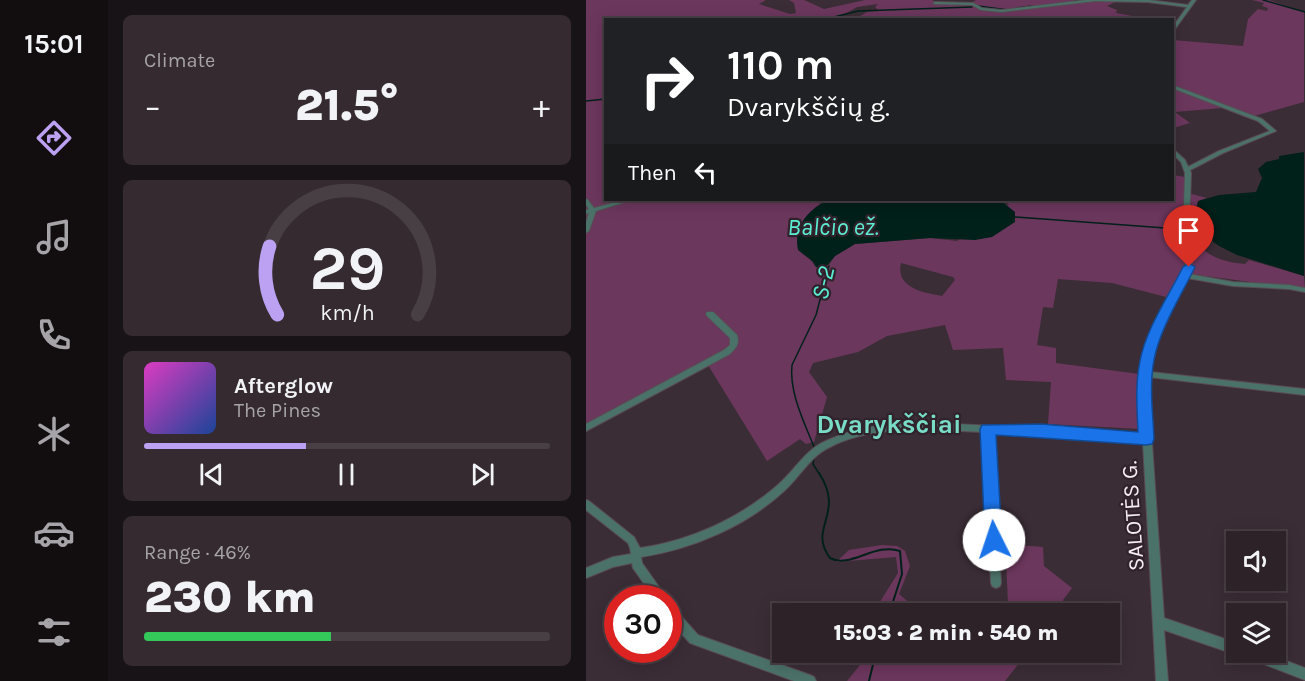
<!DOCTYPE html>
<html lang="en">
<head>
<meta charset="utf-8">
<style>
	:root { --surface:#2c2228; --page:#342a30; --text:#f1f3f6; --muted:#a6a4a8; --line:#483f45; --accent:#bca0f2 }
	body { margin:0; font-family:Karla,sans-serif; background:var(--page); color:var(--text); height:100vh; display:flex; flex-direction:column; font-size:22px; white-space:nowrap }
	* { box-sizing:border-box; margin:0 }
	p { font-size:20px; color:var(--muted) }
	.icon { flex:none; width:33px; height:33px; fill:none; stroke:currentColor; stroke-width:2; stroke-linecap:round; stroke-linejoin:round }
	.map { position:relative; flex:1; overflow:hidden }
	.panel { display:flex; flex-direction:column; gap:15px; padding:15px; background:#181316; width:478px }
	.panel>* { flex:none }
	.banner { position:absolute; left:18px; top:18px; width:570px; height:183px; border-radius:0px; box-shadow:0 3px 15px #0003,0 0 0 2px var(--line); background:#202124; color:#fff; overflow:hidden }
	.buttons { position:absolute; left:640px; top:531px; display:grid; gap:12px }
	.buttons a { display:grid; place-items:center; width:60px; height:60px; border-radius:0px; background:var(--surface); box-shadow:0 3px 15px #0003,0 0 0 2px var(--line); font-size:30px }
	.speed { position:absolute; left:18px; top:585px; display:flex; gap:12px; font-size:30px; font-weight:700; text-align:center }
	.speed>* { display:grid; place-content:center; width:78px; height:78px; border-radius:50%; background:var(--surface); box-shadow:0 3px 15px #0003,0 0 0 2px var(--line); line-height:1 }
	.speed .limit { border:9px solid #d22; background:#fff; color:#111 }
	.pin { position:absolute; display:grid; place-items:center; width:51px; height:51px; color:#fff; margin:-62px -26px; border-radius:50% 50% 50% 0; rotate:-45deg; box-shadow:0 0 6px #0007 }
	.pin .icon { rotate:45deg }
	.me { position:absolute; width:66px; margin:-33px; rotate:356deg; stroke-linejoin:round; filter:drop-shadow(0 0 4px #0008) }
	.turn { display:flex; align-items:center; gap:21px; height:126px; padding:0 24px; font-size:27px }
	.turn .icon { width:78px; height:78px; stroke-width:2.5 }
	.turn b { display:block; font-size:42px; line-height:51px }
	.then { display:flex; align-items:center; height:57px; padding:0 24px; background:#0003; gap:12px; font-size:22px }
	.big { font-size:45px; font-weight:800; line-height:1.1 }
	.panel .widget { flex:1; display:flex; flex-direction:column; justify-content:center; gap:9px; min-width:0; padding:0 21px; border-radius:9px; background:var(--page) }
	.panel .dial { align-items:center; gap:0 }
	.dial svg { height:156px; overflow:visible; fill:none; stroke:var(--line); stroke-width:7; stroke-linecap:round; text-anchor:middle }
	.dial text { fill:var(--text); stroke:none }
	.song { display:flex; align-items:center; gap:18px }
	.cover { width:72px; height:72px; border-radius:9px; background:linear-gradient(135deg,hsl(310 70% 55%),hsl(220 70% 35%)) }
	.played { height:6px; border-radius:3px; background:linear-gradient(90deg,var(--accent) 40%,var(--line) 40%) }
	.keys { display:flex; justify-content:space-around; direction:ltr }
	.heat { display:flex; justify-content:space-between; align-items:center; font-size:33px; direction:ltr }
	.charge { height:9px; border-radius:4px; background:linear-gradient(90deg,#34c759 46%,var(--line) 0) }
	.trip { position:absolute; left:186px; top:603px; width:348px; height:60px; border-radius:0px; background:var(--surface); box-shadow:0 3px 15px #0003,0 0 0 2px var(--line); font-weight:800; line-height:60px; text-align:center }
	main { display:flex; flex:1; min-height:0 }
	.tabs { display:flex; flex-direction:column; width:108px; justify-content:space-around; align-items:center; background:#120e10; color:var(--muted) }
	.tabs .icon { width:42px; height:42px }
	.tabs .on { color:var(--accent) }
	.tabs b { font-size:27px; color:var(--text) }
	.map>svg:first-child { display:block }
</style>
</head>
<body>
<main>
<nav class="tabs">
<b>15:01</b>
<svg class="icon on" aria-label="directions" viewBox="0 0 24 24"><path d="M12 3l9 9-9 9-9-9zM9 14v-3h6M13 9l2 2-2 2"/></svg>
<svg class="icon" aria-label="music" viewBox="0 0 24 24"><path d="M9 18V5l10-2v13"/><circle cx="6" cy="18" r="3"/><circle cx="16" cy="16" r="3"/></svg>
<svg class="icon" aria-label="phone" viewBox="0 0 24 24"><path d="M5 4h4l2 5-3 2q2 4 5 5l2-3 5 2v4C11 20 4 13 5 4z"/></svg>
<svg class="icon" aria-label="climate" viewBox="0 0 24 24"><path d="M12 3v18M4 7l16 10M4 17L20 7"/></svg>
<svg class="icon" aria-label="car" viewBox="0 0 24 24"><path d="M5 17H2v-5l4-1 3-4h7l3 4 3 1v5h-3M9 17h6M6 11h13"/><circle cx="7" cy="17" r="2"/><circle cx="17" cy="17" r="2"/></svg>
<svg class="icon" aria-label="filters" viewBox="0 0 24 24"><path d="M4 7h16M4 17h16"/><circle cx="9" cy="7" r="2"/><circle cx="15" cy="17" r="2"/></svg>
</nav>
<section class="panel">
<div class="widget"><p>Climate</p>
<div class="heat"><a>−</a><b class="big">21.5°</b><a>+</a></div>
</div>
<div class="widget dial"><svg viewBox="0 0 100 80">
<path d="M14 69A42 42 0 1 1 86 69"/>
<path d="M14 69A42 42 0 0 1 10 34" stroke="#bca0f2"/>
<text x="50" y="56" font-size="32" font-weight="700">29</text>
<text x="50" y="72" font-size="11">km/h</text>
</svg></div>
<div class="widget">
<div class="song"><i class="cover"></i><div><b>Afterglow</b><p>The Pines</p></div></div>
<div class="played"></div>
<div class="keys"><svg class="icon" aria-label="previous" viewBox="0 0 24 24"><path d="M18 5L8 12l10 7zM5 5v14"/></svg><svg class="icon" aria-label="pause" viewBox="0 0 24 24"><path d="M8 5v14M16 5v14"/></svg><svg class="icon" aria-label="next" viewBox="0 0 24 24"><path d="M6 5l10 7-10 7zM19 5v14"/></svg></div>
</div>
<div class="widget"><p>Range · 46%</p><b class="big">230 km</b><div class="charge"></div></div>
</section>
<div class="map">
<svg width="719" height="681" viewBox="0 0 719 681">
	<rect width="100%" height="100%" fill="#3b2d36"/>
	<g fill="#6c375d" fill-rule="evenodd">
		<path d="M0 0H180L173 4 204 14 210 13 208 3 203 0H218L238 9 279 0H347L348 2 385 3 390 0H548L531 1 521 6 531 10 530 13 552 17 551 19H269L281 12 293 11 289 7 292 4 271 7 250 19 20 20V200H244L234 203 212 250 227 261 230 267 243 265 249 256 269 244 344 238 371 241 423 204 414 200H586L587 175 599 177 598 192 621 198 612 201 610 225 618 238 617 249C627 259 645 263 659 264L663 260 718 276 719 289 596 273 584 298 526 283 472 279 467 308 457 307 451 345 470 348V363L553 374 554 429 462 424 465 382 420 380 417 348 367 350 359 325 301 336 272 352 227 363 223 372 241 397 228 442 220 444 214 439 181 461 122 365 0 431ZM315 263 367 277 369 280 356 296C338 293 309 288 315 263Z"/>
		<polygon points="666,0 683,0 718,12 718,102 661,118 636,108 589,112 604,123 587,128 587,40 657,46 662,19 672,9 681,11 682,8 676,6 678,3"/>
		<polygon points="296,545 311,546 319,551 324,566 313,594 332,610 353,613 287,613 312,573 310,557 250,562 263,550"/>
		<polygon points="431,545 457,547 458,566 486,588 477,600 484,613 436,613 422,604 420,559"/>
		<polygon points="279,652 441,652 441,653 419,681 261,681 274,665"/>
	</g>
	<g fill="#00201a">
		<polygon points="718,152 718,276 651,255 633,246 613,231 609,213 612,201 633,195 670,192 676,178 672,169 680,162 693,159 693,156"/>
		<path d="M244 200H414L429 212V222L406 237 389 240 344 238 269 244 249 256 238 269 230 267 226 261 212 250C207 227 223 207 244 200Z"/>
	</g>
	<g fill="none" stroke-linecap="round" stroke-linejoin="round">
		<g stroke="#00201a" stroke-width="1.5">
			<polyline points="677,0 719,12"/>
			<polyline points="486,2 494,0"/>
			<polyline points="392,6 422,10"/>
			<polyline points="430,8 446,6"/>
			<polyline points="236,20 272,11 386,7"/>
			<polyline points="0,101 20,99"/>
			<polyline points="429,217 593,229"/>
			<path d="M228 447C218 422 203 392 206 365L230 315 243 266"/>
			<polyline points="228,458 227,464 234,475"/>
		</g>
		<g stroke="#00201a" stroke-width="2">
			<path d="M233 473C260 515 221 527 244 558 264 569 289 542 314 551L316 574 303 614"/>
			<polyline points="283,681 290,652"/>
		</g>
		<defs>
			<g id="street">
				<polygon points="500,0 562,0 602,5 606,0 610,0 586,33 586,28 601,7 562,2 509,1 416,12 395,10 386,5 349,4 347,3 349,2 387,3 396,8 416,10"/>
				<path d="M586 85 676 119 690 131 637 153 604 170 605 173 604 204 609 251 603 274 647 282 703 285 719 288V292L703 289 647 286 601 278 568 349 564 372 719 389V395L563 377 562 385 578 618 651 643V652L655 653 651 655 578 630 582 681H570L557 442 405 432 415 583 414 586 410 588 406 586 405 583 397 432C348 430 288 424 244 447 224 456 214 477 198 491 160 526 107 549 55 557L56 563 78 594 79 598H68L47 568 46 563 27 567 0 578V568L27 557 45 554 44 548 42 543 0 510V500L3 501 48 537 54 548C104 541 155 518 193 484 209 470 219 450 240 441 291 417 352 423 406 426 457 428 507 431 557 435L554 385 556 376 554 374 556 372 560 349 596 275 603 251 598 204 599 173 595 162 586 153V148L599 160 602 167 633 151 684 131 672 121 586 88Z"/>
				<polygon points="0,199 2,200 8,208 38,200 46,200 10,211 3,231 0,233 0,222 3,213 0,214 0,210 3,209 0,205"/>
				<path d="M121 312H127L151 335C154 344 150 348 144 354L0 431V424L138 350 144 345V338L121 316 120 314Z"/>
				<polygon points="82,605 86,606 112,635 224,675 228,677 230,681 208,681 104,643 82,619"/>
				<polygon points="656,652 677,652 719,668 719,680 657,656"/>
			</g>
		</defs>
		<use href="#street" stroke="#594c54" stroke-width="2"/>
		<use href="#street" fill="#4b7269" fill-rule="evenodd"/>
	</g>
	<path fill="#1a73e8" stroke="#114b97" stroke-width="1.5" d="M603 263 609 267C595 296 574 328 568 360 563 386 567 413 568 439L566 444 560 445 410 435 416 540 414 546 408 548 401 546 399 540 394 429 396 425 455 424 552 432C551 408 549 385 554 361 560 329 582 297 597 267Z"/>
	<g text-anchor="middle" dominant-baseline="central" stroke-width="4.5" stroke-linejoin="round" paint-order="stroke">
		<g font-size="22" fill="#f6edf3" stroke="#30232c">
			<text transform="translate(547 516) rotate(-94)">SALOTĖS G.</text>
		</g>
		<g font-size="24" font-style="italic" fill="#5beed3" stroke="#30232c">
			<text x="247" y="227">Balčio ež.</text>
			<text transform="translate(237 283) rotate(-77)">S-2</text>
		</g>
		<g font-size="26" font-weight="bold" fill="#78dcc7" stroke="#30232c">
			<text x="303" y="424">Dvarykščiai</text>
		</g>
	</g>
</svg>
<div class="buttons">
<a><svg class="icon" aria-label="sound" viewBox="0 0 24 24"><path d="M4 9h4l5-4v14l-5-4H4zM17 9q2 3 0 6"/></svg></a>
<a><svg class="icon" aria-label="layers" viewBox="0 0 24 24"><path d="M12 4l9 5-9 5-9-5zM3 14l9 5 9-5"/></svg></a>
</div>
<div class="speed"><div class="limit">30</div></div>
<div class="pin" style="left:603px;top:267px;background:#d93025"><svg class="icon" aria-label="arrive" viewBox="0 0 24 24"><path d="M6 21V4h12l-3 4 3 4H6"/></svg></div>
<svg class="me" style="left:408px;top:540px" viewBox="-20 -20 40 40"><circle r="19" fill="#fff"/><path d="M0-13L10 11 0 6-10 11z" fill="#1a73e8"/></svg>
<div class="trip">15:03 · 2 min · 540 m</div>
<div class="banner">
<div class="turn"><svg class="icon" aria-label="right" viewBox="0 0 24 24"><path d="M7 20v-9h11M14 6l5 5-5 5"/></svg><div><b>110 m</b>Dvarykščių g.</div></div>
<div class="then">Then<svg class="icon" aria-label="left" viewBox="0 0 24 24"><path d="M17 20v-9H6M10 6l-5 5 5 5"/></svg></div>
</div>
</div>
</main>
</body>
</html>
